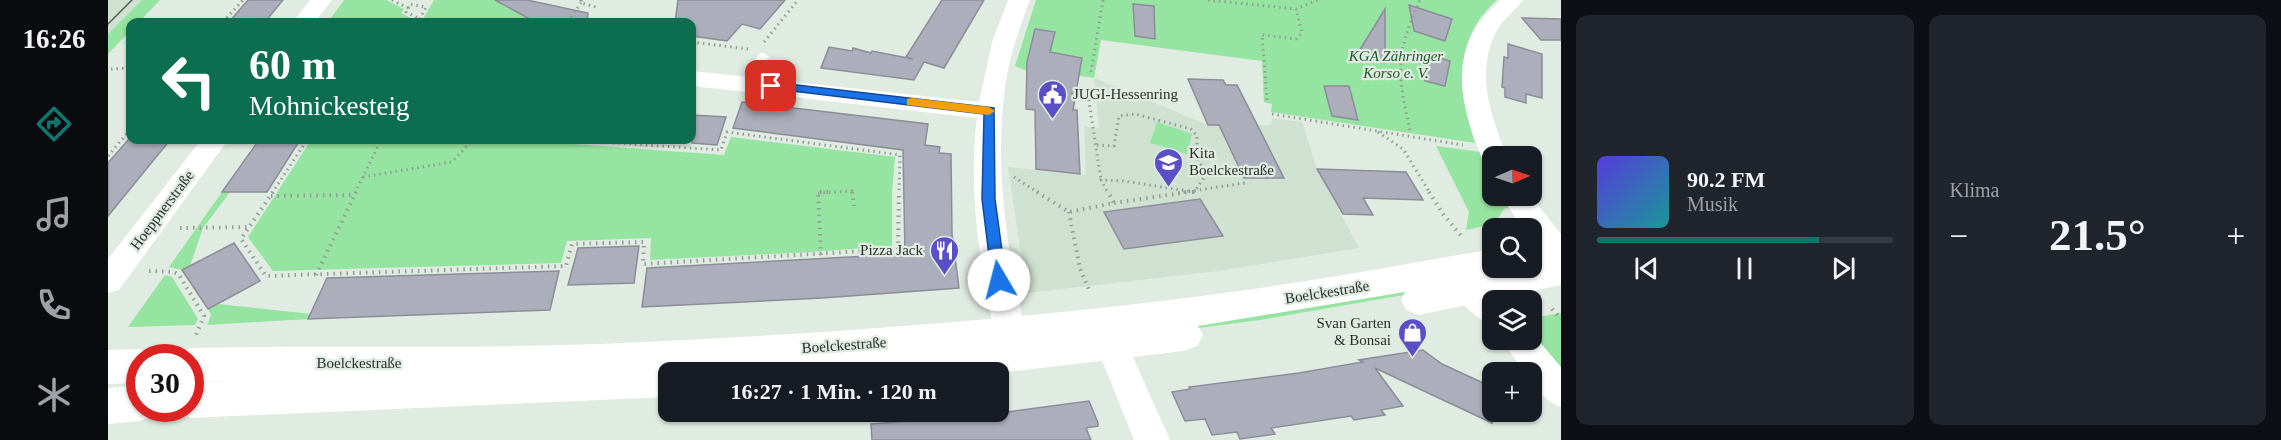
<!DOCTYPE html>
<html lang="de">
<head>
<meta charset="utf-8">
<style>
	:root { --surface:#171b24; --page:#20242c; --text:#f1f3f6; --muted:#9ea1a6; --line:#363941; --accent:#0f766e }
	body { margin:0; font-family:"Times New Roman",serif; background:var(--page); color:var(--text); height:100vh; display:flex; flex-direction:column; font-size:22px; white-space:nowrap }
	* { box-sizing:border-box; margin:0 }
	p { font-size:20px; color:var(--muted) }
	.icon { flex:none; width:33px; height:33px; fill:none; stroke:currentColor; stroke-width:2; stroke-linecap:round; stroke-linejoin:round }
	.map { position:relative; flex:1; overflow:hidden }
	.drawer { display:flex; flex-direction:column; gap:15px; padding:15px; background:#0d0f14; width:720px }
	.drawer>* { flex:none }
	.top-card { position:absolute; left:18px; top:18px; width:570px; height:126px; border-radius:12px; box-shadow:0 2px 4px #0004; background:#0b6e4f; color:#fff; overflow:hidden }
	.needle { width:39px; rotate:88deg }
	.buttons { position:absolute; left:1374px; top:146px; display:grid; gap:12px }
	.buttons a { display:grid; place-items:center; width:60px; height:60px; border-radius:12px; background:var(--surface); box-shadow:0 2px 4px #0004; font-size:30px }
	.speed { position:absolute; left:18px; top:344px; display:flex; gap:12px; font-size:30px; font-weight:700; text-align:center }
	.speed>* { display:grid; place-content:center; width:78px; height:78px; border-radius:50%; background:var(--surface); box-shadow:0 2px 4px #0004; line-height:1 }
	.speed .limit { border:9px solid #d22; background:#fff; color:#111 }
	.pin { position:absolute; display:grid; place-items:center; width:51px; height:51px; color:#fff; margin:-26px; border-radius:12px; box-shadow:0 3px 9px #0006 }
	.me { position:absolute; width:66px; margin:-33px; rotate:352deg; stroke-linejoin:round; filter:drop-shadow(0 0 4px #0008) }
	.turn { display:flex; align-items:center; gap:21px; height:126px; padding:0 24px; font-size:27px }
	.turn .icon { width:78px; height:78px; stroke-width:2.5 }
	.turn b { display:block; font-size:42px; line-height:51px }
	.big { font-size:45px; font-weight:700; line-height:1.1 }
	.drawer .card { flex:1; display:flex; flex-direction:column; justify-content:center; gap:9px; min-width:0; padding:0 21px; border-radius:12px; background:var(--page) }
	.song { display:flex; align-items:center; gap:18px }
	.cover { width:72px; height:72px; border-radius:9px; background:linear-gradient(135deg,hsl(250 70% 55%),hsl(180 70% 35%)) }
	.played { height:6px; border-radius:3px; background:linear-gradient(90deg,var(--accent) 75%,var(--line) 75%) }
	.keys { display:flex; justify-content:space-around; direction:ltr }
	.heat { display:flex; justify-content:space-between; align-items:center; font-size:33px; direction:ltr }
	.drawer .tiles { flex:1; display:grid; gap:15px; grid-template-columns:repeat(2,1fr) }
	.trip { position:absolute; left:550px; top:362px; width:351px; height:60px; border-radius:12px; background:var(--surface); box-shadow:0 2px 4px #0004; font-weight:700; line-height:60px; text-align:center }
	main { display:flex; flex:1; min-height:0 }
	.dock { display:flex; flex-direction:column; width:108px; justify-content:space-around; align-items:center; background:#090b0e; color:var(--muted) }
	.dock .icon { width:42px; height:42px }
	.dock .active { color:var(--accent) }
	.dock b { font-size:27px; color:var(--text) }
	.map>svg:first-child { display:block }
</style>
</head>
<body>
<main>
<nav class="dock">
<b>16:26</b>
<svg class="icon active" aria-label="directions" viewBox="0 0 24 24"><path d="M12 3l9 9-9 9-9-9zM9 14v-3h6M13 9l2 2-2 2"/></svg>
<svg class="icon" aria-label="music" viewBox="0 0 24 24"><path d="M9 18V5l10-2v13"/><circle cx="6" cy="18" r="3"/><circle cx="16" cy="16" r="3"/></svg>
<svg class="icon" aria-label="phone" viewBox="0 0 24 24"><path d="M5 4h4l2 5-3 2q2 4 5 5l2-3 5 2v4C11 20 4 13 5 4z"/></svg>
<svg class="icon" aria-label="climate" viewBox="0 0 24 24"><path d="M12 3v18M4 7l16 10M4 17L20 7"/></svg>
</nav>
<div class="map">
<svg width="1453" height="440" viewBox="0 0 1453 440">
	<rect width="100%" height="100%" fill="#e0ebe1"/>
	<g fill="#cfe1d1">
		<polygon points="0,0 34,0 0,34"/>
		<polygon points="986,78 1100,125 1163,125 1164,118 1194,122 1209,169 1251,248 1110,271 919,293 900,167 978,175 976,126 991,128"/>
	</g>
	<g fill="#96e4a1">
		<polygon points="34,0 52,0 31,22 22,22 22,31 0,54 0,34"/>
		<polygon points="236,0 278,0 296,9 293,13 311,22 220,22"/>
		<polygon points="326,0 401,0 395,5 430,14 420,22 322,22 315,19"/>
		<path d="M928 0H1389C1344 39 1350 92 1367 143L1163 112 1164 104 1156 102 1154 61 993 40 986 78 954 73 951 74 919 71 907 66Z"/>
		<polygon points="1049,122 1084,134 1079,154 1042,143"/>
		<polygon points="623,137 787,157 784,192 784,246 703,252 542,260 543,238 459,241 453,263 165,271 140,237 203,140 410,140 616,155"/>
		<polygon points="1328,146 1373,152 1384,175 1384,195 1397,195 1405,207 1397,208 1386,224 1358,230 1361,212"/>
		<polygon points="114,192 122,192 95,228 82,266 74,270 61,267"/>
		<polygon points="57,275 64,277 90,319 87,325 20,327"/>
		<polygon points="1309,284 1313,292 1152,320 998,340"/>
		<polygon points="110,304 203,314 200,319 99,325 103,315 100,309"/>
		<polygon points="1453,313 1453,380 1424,339 1424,318"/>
	</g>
	<g fill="#adaebb" stroke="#8c8d99" stroke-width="1.5">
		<polygon points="140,0 175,0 157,22 121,22"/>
		<polygon points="387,0 419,0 480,13 479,22 427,22"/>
		<polygon points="570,0 677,0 652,29 634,24 619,41 584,36 584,22 567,22"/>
		<polygon points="834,0 876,0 836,68 816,62 806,80 713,68 721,47 744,51 745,48 763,53 764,51 805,59 798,57"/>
		<polygon points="1025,4 1046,6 1047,39 1027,36"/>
		<polygon points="1301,5 1344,19 1337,41 1306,31"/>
		<polygon points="1277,9 1277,63 1246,59 1258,40"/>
		<polygon points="1414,18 1453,19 1453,40 1433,40"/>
		<polygon points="927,29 947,32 942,52 974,58 965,110 969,110 972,174 928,169 927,110 918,109 919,62"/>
		<polygon points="1400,44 1434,54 1434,98 1418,94 1418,103 1397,97 1397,88 1394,87 1396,57 1400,58"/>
		<polygon points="1322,55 1342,61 1337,86 1317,81"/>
		<polygon points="1080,79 1115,80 1118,85 1129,85 1176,178 1136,178 1111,125 1100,125"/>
		<polygon points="1216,86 1241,86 1250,120 1224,116"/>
		<polygon points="634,102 820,124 817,145 832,147 831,153 843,154 844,234 851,288 714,298 534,307 539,268 797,254 795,150 625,128"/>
		<polygon points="584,115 618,117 609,145 584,143"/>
		<polygon points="20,140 62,140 0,216 0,163"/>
		<polygon points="151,140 192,140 159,192 114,192"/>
		<polygon points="1209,169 1298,172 1315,200 1255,198 1265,215 1235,214"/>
		<polygon points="1092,199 1115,236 1016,249 996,212"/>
		<polygon points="126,243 152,281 100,309 74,270"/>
		<polygon points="531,246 526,283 460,285 470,248"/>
		<polygon points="451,271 442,310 200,319 219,278"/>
		<polygon points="1315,350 1334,364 1384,387 1384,423 1267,368 1295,406 1273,410 1277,415 1246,420 1243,416 1163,428 1167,434 1132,439 1129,432 1104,435 1097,419 1077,421 1064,392 1082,389 1081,387 1191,373 1255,362 1251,360"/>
		<polygon points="981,401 990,423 990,426 978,428 983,440 764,440 763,424 869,416"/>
	</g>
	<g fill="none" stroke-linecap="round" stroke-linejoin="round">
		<g stroke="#949d95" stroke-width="3" stroke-dasharray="1.5 4" stroke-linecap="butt">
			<polyline points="284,0 300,8 298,12 318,22"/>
			<polyline points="473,0 473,3 488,7"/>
			<polyline points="1100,0 1188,9 1210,0"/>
			<polyline points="300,8 302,4 318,7 312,19"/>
			<polyline points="115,22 135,0"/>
			<polyline points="460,22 473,3"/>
			<polyline points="584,42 640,49"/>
			<polyline points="656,42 690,0"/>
			<polyline points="3,69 22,68"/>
			<polyline points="983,72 995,0"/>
			<polyline points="952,92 980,95 993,180"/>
			<polyline points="1159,100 1154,35 1188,39 1194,33 1188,9"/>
			<polyline points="1164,114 1355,145"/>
			<path d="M1302 130C1289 72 1287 55 1312 0"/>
			<polyline points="1270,132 1295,149 1322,193"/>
			<polyline points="461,140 613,150 619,132 792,155 791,193"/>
			<polyline points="989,145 1006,146 1011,116 1027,114 1083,129 1089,136 1089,157 1098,175 1086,192 1016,181 993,180 1000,193"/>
			<polyline points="0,156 22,130"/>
			<polyline points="255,177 344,162 365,140"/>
			<polyline points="906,177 931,193"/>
			<polyline points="164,193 199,140"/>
			<polyline points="247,193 273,140"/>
			<polyline points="710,193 744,191 744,193"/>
			<polyline points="1070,193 1137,183"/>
		</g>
		<g stroke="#949d95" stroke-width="4" stroke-dasharray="1.5 5" stroke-linecap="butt">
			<polyline points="165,192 133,239 158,276 458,266 464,244 536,242 535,264 790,249 791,192"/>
			<polyline points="744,192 746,206"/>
			<polyline points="929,192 961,212 1006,203 1000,192"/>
			<polyline points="1084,192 1086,192"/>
			<polyline points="1321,192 1335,214 1355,238"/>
			<polyline points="163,196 245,195"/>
			<polyline points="1006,203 1080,192"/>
			<polyline points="961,212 972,269 982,292"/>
			<polyline points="72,228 141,227"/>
			<polyline points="713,255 710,192 721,192"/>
			<polyline points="41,271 66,272 71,275 96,316 88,335"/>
			<polyline points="208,275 248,192"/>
			<polyline points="1444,309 1453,319"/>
		</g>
		<polygon fill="#fff" fill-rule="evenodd" points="655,53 661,56 643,86 639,87 635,86 633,83 651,54"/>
		<g fill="#fff" fill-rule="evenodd">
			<polygon points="202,0 224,0 207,22 185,22"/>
			<path d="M900 0H922C911 29 901 57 897 88 885 178 902 267 923 355L919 365 907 369 895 365 891 355C874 278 859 197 869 118L584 86V71L871 102 884 42Z"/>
			<path d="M1392 0H1415C1407 11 1394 20 1388 32 1367 75 1383 115 1399 156H1384V165L1377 162 1373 156C1357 113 1342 71 1368 28 1374 17 1384 9 1392 0Z"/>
			<polygon points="93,140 120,140 11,290 0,293 0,259"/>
			<polygon points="1393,195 1422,195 1453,234 1453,264 1443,261 1424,239 1424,228 1414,228"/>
			<path d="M1349 262 1360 266 1392 300H1384V325C1365 319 1343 292 1334 274L1338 266Z"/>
			<polygon points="1004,331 1015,335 1062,440 1026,440 988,345 993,335"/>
			<path d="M1424 333 1453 367V407C1439 402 1424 388 1424 372H1416L1393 339H1424Z"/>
		</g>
		<g fill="#fff" fill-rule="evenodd">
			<path d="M1453 235V285L1311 315 1298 310 1293 300 1297 292 1090 326 1095 335 1089 346 1076 351 891 373 665 372 667 367 561 372V397L82 418 68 413 66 408H82V382L122 381 82 382V357H67L68 353 82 348C218 345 354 349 489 344 704 335 918 320 1131 291 1216 279 1300 264 1384 249V267H1424V241Z"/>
			<polygon points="32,349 46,354 47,357 32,357 32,383 0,384 0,350"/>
			<polygon points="32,385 32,408 50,408 46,416 32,421 0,424 0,388"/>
		</g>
		<polyline stroke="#565d57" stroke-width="1.5" points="0,24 24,0"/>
	</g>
	<polygon fill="#1a73e8" stroke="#114b97" stroke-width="1.5" points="663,82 886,108 887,199 898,280 896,284 886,284 884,280 874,199 876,114 659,88 657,86"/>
	<polygon fill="#f59e0b" points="804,98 881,107 887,111 881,115 799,105 799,99"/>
	<defs>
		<symbol id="civic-pin" viewBox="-11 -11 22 30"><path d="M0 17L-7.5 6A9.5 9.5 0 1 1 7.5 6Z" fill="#5a4fc7" stroke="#e0ebe1"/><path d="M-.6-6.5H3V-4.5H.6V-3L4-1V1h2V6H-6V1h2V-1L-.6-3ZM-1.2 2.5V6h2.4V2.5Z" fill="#fff"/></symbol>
		<symbol id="school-pin" viewBox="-11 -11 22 30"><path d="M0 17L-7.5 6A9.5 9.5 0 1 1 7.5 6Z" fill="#5a4fc7" stroke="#e0ebe1"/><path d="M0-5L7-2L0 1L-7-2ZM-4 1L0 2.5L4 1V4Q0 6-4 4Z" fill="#fff"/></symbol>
		<symbol id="restaurant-pin" viewBox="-11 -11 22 30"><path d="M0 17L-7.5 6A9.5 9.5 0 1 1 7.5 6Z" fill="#5a4fc7" stroke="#e0ebe1"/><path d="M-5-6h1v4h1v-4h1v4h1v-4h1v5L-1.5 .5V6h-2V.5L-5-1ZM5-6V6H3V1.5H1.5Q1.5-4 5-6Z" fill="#fff"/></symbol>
		<symbol id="shop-pin" viewBox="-11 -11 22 30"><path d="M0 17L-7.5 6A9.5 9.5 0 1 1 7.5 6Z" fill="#5a4fc7" stroke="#e0ebe1"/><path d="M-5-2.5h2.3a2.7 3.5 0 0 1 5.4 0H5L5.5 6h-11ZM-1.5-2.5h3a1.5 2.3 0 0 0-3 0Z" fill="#fff"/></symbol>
	</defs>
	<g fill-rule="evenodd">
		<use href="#civic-pin" x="928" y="78" width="33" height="45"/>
		<use href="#school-pin" x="1044" y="146" width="33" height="45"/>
		<use href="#restaurant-pin" x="820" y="234" width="33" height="45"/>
		<use href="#shop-pin" x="1288" y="316" width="33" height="45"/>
	</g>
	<g text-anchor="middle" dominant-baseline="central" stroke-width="4.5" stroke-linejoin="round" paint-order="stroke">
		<g font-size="15" font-style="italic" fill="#1e572a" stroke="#e0ebe1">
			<text x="1288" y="56">KGA Zähringer<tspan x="1288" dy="17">Korso e. V.</tspan></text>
		</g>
		<g font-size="15" fill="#2a2f2b" stroke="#e0ebe1" text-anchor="start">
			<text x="965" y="94">JUGI-Hessenring</text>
			<text x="1081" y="153">Kita<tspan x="1081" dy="17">Boelckestraße</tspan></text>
			<text x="815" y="250" text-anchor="end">Pizza Jack</text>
			<text x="1283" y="323" text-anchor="end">Svan Garten<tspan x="1283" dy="17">&amp; Bonsai</tspan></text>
		</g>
		<g font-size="15" fill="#2a2f2b" stroke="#e0ebe1">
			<text transform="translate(54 210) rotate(-53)">Hoeppnerstraße</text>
			<text transform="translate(1219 292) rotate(-9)">Boelckestraße</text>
			<text transform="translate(736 345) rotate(-4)">Boelckestraße</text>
			<text x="251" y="363">Boelckestraße</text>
		</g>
	</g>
</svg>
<div class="buttons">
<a><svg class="needle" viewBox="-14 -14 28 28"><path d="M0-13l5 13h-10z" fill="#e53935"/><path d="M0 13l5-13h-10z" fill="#9ea1a6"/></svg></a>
<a><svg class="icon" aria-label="search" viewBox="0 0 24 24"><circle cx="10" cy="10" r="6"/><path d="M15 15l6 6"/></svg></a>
<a><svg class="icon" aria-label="layers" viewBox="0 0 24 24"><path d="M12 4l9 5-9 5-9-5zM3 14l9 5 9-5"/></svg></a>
<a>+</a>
</div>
<div class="speed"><div class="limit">30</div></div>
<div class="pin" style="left:663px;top:86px;background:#d93025"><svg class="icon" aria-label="arrive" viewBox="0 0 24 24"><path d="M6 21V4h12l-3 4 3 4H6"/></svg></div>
<svg class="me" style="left:891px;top:280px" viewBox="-20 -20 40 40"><circle r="19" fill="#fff"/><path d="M0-13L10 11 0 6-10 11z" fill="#1a73e8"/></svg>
<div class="trip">16:27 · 1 Min. · 120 m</div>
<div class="top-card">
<div class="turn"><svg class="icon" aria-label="left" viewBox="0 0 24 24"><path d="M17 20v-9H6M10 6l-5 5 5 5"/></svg><div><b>60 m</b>Mohnickesteig</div></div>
</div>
</div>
<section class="drawer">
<div class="tiles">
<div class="card">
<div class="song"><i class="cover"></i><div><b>90.2 FM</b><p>Musik</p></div></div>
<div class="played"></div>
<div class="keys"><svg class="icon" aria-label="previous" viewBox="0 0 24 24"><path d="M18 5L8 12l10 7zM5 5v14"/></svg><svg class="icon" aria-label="pause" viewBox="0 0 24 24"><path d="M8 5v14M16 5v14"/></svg><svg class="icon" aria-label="next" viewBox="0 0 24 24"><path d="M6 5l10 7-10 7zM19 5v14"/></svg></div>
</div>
<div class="card"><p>Klima</p>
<div class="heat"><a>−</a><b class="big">21.5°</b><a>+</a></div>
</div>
</div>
</section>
</main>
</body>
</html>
